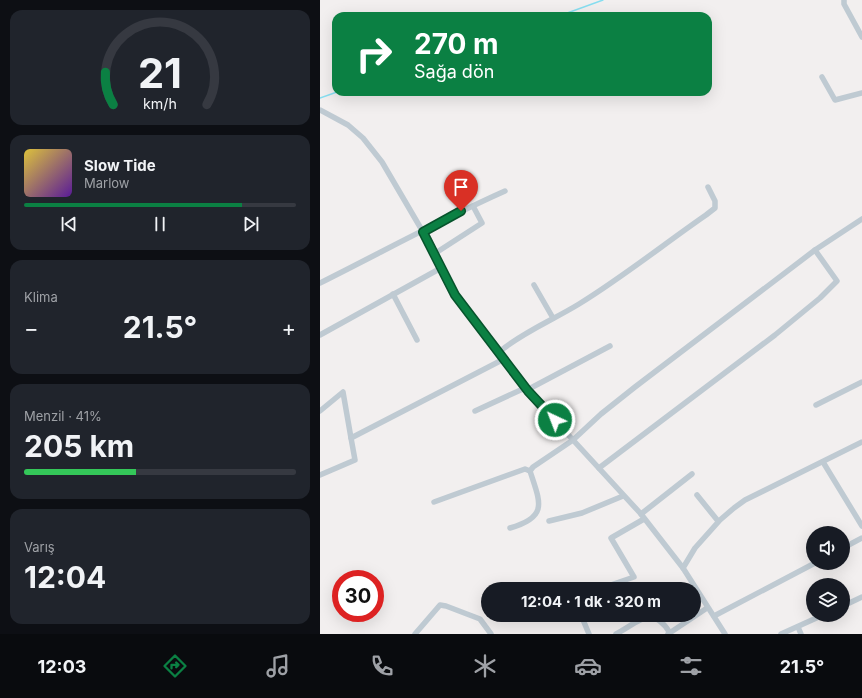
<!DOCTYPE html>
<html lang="tr">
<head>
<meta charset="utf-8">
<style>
	:root { --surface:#171b24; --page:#20242c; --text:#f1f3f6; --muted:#9ea1a6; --line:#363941; --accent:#0b8043 }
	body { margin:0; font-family:Inter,sans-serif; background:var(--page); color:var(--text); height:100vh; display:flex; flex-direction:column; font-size:15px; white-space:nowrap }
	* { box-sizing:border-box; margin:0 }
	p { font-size:13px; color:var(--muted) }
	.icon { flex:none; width:22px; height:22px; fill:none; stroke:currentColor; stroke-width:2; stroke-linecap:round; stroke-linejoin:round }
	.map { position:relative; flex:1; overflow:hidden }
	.panel { display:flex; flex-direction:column; gap:10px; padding:10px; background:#0d0f14; width:320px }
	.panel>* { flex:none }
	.guide { position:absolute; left:12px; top:12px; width:380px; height:84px; border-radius:12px; box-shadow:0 4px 16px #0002; background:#0b8043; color:#fff; overflow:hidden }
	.tools { position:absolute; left:486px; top:526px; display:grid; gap:8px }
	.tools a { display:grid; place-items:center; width:44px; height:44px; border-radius:50%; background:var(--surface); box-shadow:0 4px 16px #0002; font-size:20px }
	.speed { position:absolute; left:12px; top:570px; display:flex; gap:8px; font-size:20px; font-weight:700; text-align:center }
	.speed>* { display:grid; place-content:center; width:52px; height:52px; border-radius:50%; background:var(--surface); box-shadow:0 4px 16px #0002; line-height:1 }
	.speed .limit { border:6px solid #d22; background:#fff; color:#111 }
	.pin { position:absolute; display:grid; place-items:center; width:34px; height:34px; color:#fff; margin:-41px -17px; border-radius:50% 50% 50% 0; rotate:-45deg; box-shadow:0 0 4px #0007 }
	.pin .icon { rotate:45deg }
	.me { position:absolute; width:44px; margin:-22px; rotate:317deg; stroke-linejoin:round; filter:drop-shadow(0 0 3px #0008) }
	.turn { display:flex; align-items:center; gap:14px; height:84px; padding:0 16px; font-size:18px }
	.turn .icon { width:52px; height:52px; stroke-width:2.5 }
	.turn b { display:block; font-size:28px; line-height:34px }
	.big { font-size:30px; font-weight:700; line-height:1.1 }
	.panel .widget { flex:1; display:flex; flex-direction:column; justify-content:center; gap:6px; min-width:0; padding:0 14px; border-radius:12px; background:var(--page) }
	.panel .dial { align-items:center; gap:0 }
	.dial svg { height:104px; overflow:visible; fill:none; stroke:var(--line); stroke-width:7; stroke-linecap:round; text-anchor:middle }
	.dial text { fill:var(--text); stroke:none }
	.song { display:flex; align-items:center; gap:12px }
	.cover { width:48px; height:48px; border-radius:6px; background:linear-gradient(135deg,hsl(50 70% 55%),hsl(270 70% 35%)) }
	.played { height:4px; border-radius:2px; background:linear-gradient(90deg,var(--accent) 80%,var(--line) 80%) }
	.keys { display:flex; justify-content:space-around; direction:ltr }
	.heat { display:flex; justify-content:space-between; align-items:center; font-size:22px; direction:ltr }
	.charge { height:6px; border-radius:3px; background:linear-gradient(90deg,#34c759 41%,var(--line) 0) }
	.trip { position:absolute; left:161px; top:582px; width:220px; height:40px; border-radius:20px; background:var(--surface); box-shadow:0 4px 16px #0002; font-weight:700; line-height:40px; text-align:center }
	.tab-bar { display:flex; height:64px; justify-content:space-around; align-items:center; background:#090b0e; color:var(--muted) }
	.tab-bar .icon { width:28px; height:28px }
	.tab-bar .selected { color:var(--accent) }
	.tab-bar b { font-size:18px; color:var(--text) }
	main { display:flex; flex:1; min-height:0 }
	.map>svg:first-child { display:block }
</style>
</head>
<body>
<main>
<section class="panel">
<div class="widget dial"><svg viewBox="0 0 100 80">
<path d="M14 69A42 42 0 1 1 86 69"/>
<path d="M14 69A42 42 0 0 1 8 44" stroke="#0b8043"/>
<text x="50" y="56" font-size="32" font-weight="700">21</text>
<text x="50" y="72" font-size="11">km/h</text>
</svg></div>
<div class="widget">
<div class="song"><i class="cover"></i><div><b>Slow Tide</b><p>Marlow</p></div></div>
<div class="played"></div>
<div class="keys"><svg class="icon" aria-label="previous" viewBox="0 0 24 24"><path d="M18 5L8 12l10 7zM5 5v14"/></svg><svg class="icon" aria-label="pause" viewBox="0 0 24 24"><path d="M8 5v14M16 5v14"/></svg><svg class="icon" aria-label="next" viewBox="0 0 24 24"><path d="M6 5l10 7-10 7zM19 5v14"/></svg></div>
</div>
<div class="widget"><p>Klima</p>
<div class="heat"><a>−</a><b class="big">21.5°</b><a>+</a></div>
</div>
<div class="widget"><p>Menzil · 41%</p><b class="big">205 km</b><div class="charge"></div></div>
<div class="widget"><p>Varış</p><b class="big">12:04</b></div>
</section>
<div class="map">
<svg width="542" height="634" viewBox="0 0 542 634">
	<rect width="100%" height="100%" fill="#f2efef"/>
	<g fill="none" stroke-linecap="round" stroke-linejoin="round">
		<g stroke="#87def0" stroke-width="1.5">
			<polyline points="239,16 283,0"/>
			<polyline points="0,98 17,92"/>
		</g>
		<g stroke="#bfcad2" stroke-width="5.5">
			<polyline points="524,0 524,4 542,37"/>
			<polyline points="502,77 515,100 542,93"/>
			<polyline points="0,110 28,125 43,138 62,162 103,232 135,295 156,324 208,391 321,514 363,568"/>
			<polyline points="114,254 162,223 153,206"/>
			<path d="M0 283C62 252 122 219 185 191"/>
			<polyline points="214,285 233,318"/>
			<polyline points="73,294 97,340"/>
			<polyline points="0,335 121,268"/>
			<path d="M179 352C203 332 233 320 259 304 303 277 344 244 386 215L395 208V201L388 187"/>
			<polyline points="207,390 290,346"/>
			<polyline points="496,405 542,382"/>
			<polyline points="0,411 23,392 31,438 184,359"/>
			<polyline points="155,411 205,388"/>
			<polyline points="503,462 542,526"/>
			<polyline points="279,468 455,335 500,298 517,281 495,250"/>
			<polyline points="0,475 35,460 31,438"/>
			<polyline points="377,495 398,521"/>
			<polyline points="114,502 205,469 210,471"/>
			<polyline points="321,514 372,474"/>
			<polyline points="229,521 262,513 303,496"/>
			<path d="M190 528C229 517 220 502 210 471L213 467 253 440 281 414 315 387 495 250 542 219"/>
			<polyline points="523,548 542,538"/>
			<polyline points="279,589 314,577 291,538 324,519"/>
			<polyline points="523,606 542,597"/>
			<polyline points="261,615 269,634"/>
			<polyline points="394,616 495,563"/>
			<polyline points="478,627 481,634"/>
			<polyline points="95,634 120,605 126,606 160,619 171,634"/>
			<path d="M296 634C319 622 332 604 350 633"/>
			<polyline points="348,634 387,608"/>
			<polyline points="405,634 363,568 375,548 400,520 414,508 425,500 542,442"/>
			<polyline points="461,634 503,615"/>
		</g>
	</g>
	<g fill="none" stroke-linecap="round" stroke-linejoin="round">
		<defs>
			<polyline id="route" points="141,211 103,232 135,295 208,391 235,420"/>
		</defs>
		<use href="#route" stroke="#07532c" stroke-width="10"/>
		<use href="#route" stroke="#0b8043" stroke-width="7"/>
	</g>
</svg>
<div class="tools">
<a><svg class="icon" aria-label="sound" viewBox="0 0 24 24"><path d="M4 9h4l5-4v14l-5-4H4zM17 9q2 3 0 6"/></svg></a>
<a><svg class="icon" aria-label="layers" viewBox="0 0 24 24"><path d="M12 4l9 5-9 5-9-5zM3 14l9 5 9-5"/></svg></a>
</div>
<div class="speed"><div class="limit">30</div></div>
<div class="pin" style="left:141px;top:211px;background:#d93025"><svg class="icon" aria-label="arrive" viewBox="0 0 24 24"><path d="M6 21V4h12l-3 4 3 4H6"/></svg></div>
<svg class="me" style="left:235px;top:420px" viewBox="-20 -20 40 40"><circle r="17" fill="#0b8043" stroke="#fff" stroke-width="3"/><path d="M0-11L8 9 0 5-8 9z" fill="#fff"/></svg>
<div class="trip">12:04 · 1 dk · 320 m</div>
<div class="guide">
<div class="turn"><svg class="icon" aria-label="right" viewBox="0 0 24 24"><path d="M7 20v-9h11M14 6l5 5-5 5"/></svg><div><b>270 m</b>Sağa dön</div></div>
</div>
</div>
</main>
<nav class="tab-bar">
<b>12:03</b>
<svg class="icon selected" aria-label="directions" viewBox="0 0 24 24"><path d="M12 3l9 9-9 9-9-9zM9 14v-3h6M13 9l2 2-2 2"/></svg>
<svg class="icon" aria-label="music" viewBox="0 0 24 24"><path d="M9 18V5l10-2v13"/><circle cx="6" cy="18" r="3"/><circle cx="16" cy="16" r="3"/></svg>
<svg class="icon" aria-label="phone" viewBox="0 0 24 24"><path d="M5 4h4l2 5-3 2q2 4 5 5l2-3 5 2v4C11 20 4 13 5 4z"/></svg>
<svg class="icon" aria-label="climate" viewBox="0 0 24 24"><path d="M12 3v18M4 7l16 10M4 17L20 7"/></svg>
<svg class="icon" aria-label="car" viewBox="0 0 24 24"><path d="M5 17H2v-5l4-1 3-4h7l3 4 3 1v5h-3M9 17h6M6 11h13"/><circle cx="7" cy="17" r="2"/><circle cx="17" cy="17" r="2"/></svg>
<svg class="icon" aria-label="filters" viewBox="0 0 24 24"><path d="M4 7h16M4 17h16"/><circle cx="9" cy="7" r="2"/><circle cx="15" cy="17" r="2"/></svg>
<b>21.5°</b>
</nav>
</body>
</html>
